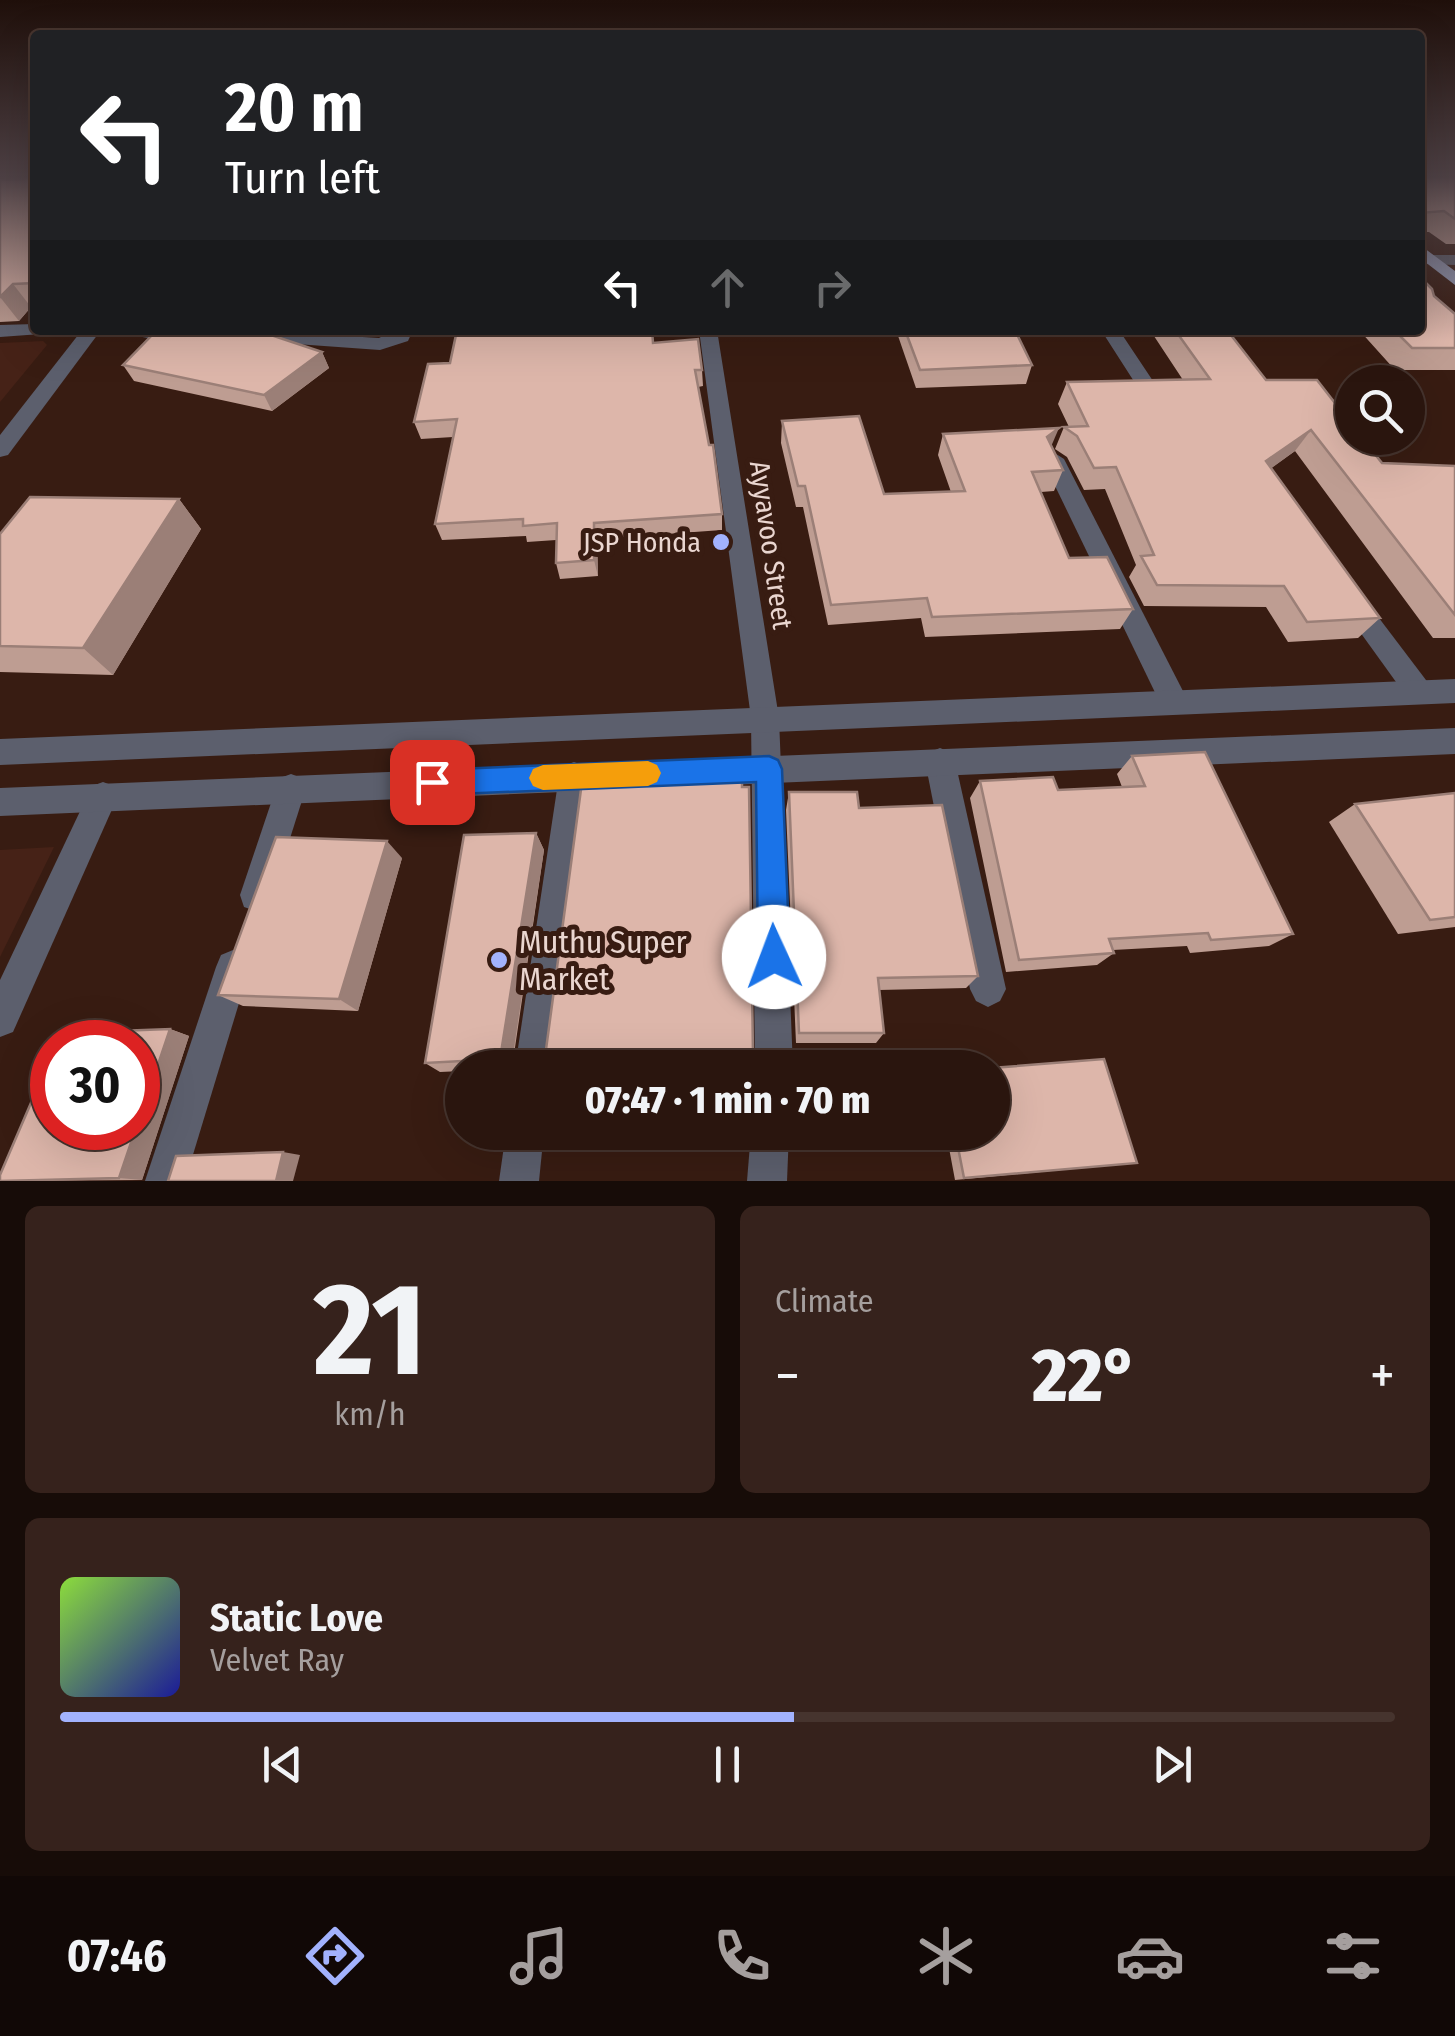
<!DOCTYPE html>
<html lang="en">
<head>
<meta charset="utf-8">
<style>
	:root { --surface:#2a150e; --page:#36221c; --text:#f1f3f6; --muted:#a59f9e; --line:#46342e; --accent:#a2b2fd }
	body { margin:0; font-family:"Fira Sans Condensed",sans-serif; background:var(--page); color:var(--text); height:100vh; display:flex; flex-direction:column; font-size:38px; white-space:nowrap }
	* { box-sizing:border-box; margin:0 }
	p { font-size:32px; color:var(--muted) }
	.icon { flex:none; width:55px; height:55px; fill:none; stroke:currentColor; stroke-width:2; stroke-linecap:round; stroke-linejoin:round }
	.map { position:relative; height:1181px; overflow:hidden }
	.panel { display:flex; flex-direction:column; gap:25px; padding:25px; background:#170c08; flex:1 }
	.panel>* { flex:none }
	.guide { position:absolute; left:30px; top:30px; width:1395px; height:305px; border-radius:10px; box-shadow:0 10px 40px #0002,0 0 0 2px var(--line); background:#202124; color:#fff; overflow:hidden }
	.fabs { position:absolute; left:1335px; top:365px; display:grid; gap:20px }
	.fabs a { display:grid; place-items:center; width:90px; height:90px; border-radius:50%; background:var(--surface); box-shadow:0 10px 40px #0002,0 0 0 2px var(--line); font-size:50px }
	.speed { position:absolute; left:30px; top:1020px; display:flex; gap:20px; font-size:50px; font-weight:700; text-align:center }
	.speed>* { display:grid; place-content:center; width:130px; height:130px; border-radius:50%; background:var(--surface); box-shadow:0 10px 40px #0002,0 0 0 2px var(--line); line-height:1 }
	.speed .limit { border:15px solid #d22; background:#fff; color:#111 }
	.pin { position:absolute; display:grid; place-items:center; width:85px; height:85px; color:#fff; margin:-42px; border-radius:20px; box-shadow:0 5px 15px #0006 }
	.me { position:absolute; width:110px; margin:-55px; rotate:358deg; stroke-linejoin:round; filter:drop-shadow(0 0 8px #0008) }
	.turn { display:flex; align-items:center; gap:35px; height:210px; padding:0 30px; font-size:45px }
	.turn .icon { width:130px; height:130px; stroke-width:2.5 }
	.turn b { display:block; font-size:70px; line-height:85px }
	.lanes { display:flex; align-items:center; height:95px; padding:0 30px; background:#0003; justify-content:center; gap:50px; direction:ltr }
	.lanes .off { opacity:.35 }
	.big { font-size:75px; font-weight:800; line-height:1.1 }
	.panel .tile { flex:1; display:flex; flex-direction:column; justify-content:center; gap:15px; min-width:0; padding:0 35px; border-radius:15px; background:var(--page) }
	.panel .dial { align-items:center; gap:0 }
	.dial b { font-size:130px; line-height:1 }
	.song { display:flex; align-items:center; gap:30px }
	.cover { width:120px; height:120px; border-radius:15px; background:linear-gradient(135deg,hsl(90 70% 55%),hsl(240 70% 35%)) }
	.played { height:10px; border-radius:5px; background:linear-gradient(90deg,var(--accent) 55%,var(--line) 55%) }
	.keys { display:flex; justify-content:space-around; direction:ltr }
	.heat { display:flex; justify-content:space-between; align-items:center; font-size:55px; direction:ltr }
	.panel .tiles { flex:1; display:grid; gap:25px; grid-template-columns:1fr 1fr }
	.tile:last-child { grid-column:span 2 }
	.trip { position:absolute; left:445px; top:1050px; width:565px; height:100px; border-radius:50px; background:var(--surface); box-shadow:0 10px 40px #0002,0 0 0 2px var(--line); font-weight:800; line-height:100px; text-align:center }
	.dock { display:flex; height:160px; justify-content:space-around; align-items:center; background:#110806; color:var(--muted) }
	.dock .icon { width:70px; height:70px }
	.dock .selected { color:var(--accent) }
	.dock b { font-size:45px; color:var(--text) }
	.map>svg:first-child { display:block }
</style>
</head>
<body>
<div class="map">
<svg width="1455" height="1181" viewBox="0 0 1455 1181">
	<rect width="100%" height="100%" fill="#381c12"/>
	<g fill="#462217">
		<polygon points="43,341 47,345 0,402 0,343"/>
		<polygon points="54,847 0,957 0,850"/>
	</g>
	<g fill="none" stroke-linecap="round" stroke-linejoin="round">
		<g fill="#5c5f6d" fill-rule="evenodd">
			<polygon points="1432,255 1455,255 1455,265 1426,264 1424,260"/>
			<polygon points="35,324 35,330 44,330 41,334 0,337 0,325"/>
			<polygon points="82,330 101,330 8,455 0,457 0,435"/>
			<path d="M123 330H194L196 333C183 343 136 340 123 330Z"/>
			<polygon points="247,330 379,338 395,330 413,330 408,341 380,350 240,340 240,332"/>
			<polygon points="699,330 717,330 779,718 793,1068 755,1068 751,718"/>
			<polygon points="1101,330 1144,330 1141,334 1123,336 1161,393 1158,397 1144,397"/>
			<polygon points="1053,452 1064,459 1184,693 1188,702 1184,711 1174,714 1164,711 1042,459"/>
			<polygon points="1351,590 1360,593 1429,684 1433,692 1429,700 1419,704 1409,700 1342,607 1338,600 1342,593"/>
			<polygon points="940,748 950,752 955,761 1006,989 1000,1001 988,1007 976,1001 970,989 925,761 930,752"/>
			<polygon points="574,762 585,766 589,776 553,1068 515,1068 559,776 563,766"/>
			<polygon points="291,774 302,778 306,788 272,895 268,907 256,911 244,907 240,895 276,788 280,778"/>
			<polygon points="103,782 114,786 118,796 13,1032 0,1037 0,980 92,786"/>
			<polygon points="233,950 245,955 250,967 185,1181 145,1181 216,967 221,955"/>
			<polygon points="506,1132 544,1132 539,1181 499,1181"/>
			<polygon points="751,1132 789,1132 787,1181 747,1181"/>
		</g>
		<g fill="#5c5f6d" fill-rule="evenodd">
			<polygon points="1455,679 1455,703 0,765 0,739"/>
			<polygon points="1455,728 1455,754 0,816 0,788"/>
		</g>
		<polygon fill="#939ab5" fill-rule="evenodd" points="1420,245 1455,271 1455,285 1420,258"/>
	</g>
	<g fill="#be9d92">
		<polygon points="14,176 35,176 35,307 31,307 19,321 0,322 0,180 16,179"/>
		<polygon points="1420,176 1455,176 1455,244 1446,244 1429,232 1420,232"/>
		<polygon points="1434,296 1455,314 1455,370 1395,370 1359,330 1420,330"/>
		<polygon points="896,330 1015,330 1032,365 1026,384 916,388"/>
		<polygon points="1150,330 1227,330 1266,380 1382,463 1455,466 1455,638 1433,638 1295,451 1271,468 1380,618 1358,638 1288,642 1266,607 1144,606 1129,577 1136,565 1105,489 1084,490 1067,457 1055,449 1064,427 1069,427 1058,404 1067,382 1183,380"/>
		<polygon points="653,343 702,370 703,386 698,387 722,514 722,530 597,539 598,576 560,579 556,563 556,540 527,542 526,536 442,540 435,524 453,437 421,439 414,422 450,363"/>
		<polygon points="322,352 329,368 272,411 134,381 123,365"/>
		<polygon points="782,421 884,494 951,492 938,455 943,434 1052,446 1063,470 1054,491 1041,492 1069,558 1133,609 1120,629 925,637 921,618 828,625 803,507 796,507 781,443"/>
		<polygon points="179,499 201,529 113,675 0,672 0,534"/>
		<polygon points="1132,756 1293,934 1269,946 1190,953 1187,946 1113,950 1114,953 1097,965 1006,972 970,798 980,781 1058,790 1122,787 1117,774"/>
		<polygon points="789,792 859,808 978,976 966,988 879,990 884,1033 876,1043 796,1043 786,810"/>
		<polygon points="1455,793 1455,927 1398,934 1329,822 1355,804"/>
		<polygon points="536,833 544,850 512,1068 462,1068 462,1071 440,1072 425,1063"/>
		<polygon points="402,858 358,1011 243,1006 218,995"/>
		<polygon points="170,1029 189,1036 142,1180 0,1181"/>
		<polygon points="753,1054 751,1066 728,1068 537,1068"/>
		<polygon points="946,1132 992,1132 1137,1163 955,1180"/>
	</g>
	<g fill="#9b7f77">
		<polygon points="13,284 31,307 19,321 0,297"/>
		<polygon points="322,352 329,368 272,411 264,395"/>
		<polygon points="1059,428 1050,449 1047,437"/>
		<polygon points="1311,430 1295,451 1251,483 1266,461"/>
		<polygon points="179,499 201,529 113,675 83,648"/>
		<polygon points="594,523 597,539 598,576 594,560"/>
		<polygon points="536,833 544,850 511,1068 500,1059"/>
		<polygon points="387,841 402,858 358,1011 339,999"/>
		<polygon points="170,1029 189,1036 142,1180 119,1178"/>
		<polygon points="283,1152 300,1155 293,1181 276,1181"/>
	</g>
	<g fill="#ddb6aa" stroke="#9b7f77" stroke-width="2.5">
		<polygon points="23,176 35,176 35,283 13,284 0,297 0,180 23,179"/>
		<polygon points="1420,176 1455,176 1455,219 1444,211 1420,213"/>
		<polygon points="1420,277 1432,289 1434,296 1455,314 1455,348 1412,348 1394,330 1420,330"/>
		<polygon points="157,330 262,332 322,352 264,395 123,365"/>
		<polygon points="457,330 652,330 653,343 698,339 702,370 695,370 709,445 713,445 722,514 594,523 594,560 556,563 557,523 523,526 523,519 435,524 457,419 414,422 428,364 450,363"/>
		<polygon points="905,330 1015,330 1032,365 920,370"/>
		<polygon points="1175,330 1227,330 1266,380 1317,380 1352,425 1352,438 1362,438 1382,463 1455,466 1455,615 1311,430 1266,461 1380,618 1307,622 1284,586 1157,585 1141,556 1154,555 1116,467 1094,468 1077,436 1064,427 1088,426 1067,382 1210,379"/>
		<polygon points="859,416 884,494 965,491 943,434 1059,428 1047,437 1063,470 1032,472 1069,558 1107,557 1133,609 932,617 927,598 831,605 805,486 798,486 782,421"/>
		<polygon points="30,497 179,499 83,648 0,646 0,534"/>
		<polygon points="1205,752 1293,934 1211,940 1208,933 1109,939 1114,953 1019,960 980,781 1053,777 1058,790 1145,786 1132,756"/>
		<polygon points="582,782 742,782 742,787 749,787 753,1054 583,1068 537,1068 538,1061 545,1057"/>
		<polygon points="789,792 857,792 859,808 942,805 978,976 878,978 884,1033 799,1033"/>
		<polygon points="1455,793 1455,917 1430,920 1355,804"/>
		<polygon points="536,833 500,1059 425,1063 464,835"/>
		<polygon points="276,837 387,841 339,999 218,995"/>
		<polygon points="170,1029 138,1124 138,1042 58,1042 62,1033"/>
		<polygon points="52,1054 52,1128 136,1128 119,1178 0,1181 0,1175"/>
		<polygon points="1104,1059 1137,1163 964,1178 955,1132 992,1132 992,1068"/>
		<polygon points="283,1152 276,1181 168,1181 176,1156"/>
	</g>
	<linearGradient id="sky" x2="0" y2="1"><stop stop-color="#1f0f0a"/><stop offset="0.52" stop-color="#4d4044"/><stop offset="1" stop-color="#4d4044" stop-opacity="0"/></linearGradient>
	<rect width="1455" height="341" fill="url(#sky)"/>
	<polygon fill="#1a73e8" stroke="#114b97" stroke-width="2.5" points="769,756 778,760 782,769 790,957 785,968 774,972 763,968 758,957 756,782 432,795 423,791 419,782 423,773 432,770"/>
	<polygon fill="#f59e0b" points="648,761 657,765 661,773 657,782 648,786 543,790 533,786 529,778 533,769 543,765"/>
	<g fill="#a2b2fd" stroke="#381c12" stroke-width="4">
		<circle cx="721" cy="542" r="10"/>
		<circle cx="499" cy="960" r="10"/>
	</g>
	<g text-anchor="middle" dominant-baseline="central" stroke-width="10" stroke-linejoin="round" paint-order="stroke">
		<g font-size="28" fill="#ead6d0" stroke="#381c12" text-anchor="end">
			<text x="701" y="542">JSP Honda</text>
		</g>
		<g font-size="28" fill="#ead6d0" stroke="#381c12">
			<text transform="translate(771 545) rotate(82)">Ayyavoo Street</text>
		</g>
		<g font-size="32" fill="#ead6d0" stroke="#381c12" text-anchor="start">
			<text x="519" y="942">Muthu Super<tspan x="519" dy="37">Market</tspan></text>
		</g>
	</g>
</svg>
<div class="fabs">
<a><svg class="icon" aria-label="search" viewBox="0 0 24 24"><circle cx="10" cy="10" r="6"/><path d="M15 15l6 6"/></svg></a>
</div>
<div class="speed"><div class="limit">30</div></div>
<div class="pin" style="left:432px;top:782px;background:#d93025"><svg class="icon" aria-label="arrive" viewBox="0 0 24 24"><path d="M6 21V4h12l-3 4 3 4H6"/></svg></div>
<svg class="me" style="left:774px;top:957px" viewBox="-20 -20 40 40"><circle r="19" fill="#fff"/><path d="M0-13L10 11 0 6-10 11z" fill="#1a73e8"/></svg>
<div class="trip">07:47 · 1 min · 70 m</div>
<div class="guide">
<div class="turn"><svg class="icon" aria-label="left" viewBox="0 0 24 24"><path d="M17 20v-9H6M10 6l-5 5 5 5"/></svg><div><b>20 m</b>Turn left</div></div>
<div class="lanes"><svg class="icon" aria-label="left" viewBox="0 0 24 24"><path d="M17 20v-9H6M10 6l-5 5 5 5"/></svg><svg class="icon off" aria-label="ahead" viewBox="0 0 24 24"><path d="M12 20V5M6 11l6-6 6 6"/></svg><svg class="icon off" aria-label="right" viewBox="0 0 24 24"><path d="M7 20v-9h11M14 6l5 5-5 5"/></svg></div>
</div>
</div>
<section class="panel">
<div class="tiles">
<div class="tile dial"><b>21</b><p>km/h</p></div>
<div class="tile"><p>Climate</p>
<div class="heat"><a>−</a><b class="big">22°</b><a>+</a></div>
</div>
<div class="tile">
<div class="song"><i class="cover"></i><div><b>Static Love</b><p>Velvet Ray</p></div></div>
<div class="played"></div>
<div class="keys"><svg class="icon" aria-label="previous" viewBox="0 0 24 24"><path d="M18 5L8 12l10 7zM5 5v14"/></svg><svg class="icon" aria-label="pause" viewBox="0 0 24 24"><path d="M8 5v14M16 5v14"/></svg><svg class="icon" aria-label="next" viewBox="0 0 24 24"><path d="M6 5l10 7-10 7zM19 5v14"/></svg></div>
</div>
</div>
</section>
<nav class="dock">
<b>07:46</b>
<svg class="icon selected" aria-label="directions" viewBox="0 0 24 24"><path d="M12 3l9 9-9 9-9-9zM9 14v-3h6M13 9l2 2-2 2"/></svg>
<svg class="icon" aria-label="music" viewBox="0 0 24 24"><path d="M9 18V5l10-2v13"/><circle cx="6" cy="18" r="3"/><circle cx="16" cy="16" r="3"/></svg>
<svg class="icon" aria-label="phone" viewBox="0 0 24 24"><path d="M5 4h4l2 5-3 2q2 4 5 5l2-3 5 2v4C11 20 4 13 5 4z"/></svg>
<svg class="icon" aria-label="climate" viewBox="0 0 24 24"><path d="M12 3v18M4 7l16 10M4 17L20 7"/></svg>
<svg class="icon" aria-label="car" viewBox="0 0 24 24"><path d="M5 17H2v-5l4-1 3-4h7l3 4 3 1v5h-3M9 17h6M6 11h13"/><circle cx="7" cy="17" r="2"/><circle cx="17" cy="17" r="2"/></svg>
<svg class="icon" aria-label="filters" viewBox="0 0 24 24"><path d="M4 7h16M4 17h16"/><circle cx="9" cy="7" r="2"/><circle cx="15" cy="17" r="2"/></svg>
</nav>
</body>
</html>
